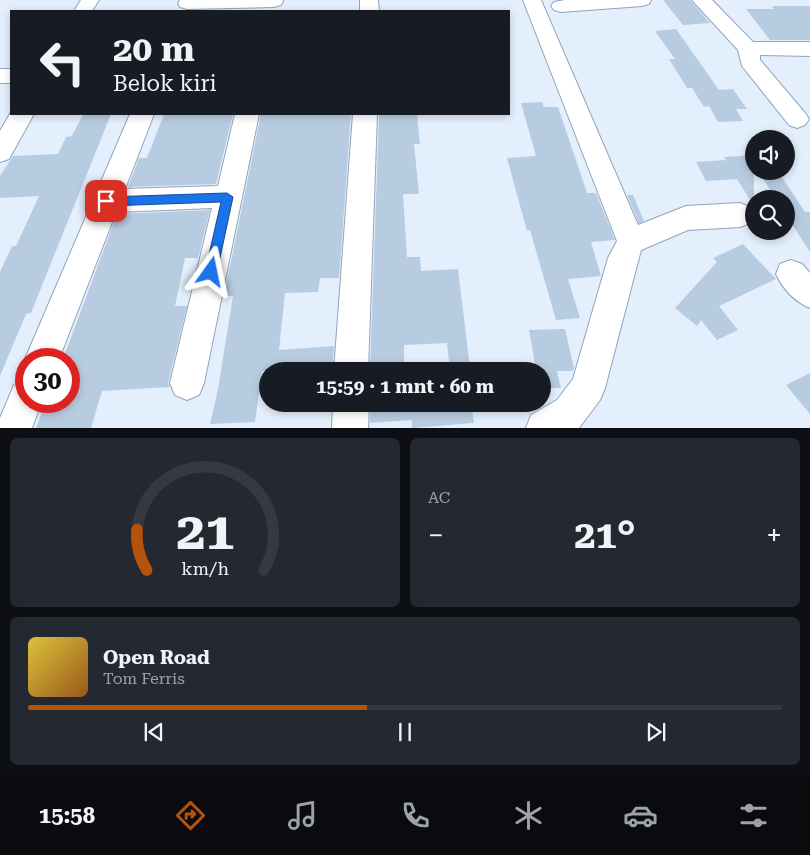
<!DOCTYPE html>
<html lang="id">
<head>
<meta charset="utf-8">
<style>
	:root { --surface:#171b24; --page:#242831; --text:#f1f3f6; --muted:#9ea1a6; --line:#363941; --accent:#b45309 }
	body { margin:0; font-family:"Roboto Serif",serif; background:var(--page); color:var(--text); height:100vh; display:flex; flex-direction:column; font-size:19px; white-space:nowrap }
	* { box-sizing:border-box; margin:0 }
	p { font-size:16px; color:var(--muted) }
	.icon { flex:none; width:28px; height:28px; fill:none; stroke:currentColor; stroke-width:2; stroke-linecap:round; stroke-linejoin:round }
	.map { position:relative; height:428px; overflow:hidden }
	.panel { display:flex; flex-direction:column; gap:10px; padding:10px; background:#0d0f14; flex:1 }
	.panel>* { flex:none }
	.banner { position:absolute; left:10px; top:10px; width:500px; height:105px; border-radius:0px; box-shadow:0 2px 8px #0003; background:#171b24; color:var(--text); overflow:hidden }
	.tools { position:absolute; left:745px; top:130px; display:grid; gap:10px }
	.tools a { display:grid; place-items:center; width:50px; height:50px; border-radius:50%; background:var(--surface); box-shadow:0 2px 8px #0003; font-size:25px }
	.speed { position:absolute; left:15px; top:348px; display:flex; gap:10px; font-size:25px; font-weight:700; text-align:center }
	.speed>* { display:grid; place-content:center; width:65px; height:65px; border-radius:50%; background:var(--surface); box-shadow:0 2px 8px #0003; line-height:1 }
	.speed .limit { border:8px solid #d22; background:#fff; color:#111 }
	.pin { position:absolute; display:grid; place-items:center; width:42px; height:42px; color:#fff; margin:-21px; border-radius:10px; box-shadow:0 2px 8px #0006 }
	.me { position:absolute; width:55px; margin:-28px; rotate:12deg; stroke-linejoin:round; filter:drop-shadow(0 0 4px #0008) }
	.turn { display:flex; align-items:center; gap:18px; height:105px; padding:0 20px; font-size:22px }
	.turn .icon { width:65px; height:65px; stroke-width:2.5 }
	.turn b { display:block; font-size:35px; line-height:42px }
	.big { font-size:38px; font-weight:700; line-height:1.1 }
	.panel .widget { flex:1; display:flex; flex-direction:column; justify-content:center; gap:8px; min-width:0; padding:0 18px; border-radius:8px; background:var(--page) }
	.panel .dial { align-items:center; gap:0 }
	.dial svg { height:130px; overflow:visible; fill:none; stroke:var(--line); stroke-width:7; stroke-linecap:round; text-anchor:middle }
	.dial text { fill:var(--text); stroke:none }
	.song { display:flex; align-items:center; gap:15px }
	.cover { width:60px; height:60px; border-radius:8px; background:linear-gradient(135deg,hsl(50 70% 55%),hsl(30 70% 35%)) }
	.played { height:5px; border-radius:2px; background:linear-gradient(90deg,var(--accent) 45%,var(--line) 45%) }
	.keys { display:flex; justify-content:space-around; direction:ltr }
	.heat { display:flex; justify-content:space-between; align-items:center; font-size:28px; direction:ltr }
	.panel .tiles { flex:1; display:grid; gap:10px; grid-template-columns:1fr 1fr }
	.widget:last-child { grid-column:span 2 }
	.trip { position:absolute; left:259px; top:362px; width:292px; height:50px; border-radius:25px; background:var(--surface); box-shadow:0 2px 8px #0003; font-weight:700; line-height:50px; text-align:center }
	.tabs { display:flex; height:80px; justify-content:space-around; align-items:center; background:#090b0e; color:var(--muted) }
	.tabs .icon { width:35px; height:35px }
	.tabs .selected { color:var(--accent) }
	.tabs b { font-size:22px; color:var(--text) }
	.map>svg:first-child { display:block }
</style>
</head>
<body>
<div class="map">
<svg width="810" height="428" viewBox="0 0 810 428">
	<rect width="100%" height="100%" fill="#e3effc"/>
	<g fill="#b8cce1">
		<polygon points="663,0 690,0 710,23 683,25"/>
		<polygon points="772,6 810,6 810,40 770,40 746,9 774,9"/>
		<polygon points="676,29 719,90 733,89 747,109 736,109 743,121 718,122 709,106 704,107 692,88 687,88 669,59 675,59 655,31"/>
		<polygon points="542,102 544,107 558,107 587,193 596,193 615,240 591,242 601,276 568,279 580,318 556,320 530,230 527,231 507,158 536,156 521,103"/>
		<polygon points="83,114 111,114 31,313 26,314 0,376 0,272 12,246 16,246 39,196 0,198 0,176 13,156 58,154 66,137 72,136"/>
		<polygon points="164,114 233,114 216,184 128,187 139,158 147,158"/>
		<polygon points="261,114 351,114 339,278 320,278 318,292 285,293 279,350 334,346 332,371 262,371 255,422 210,424 218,389 233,296 224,296"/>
		<polygon points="379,114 417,114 420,144 414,144 419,194 403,194 407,257 420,257 421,271 458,269 470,368 535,364 529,330 565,329 574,368 573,371 557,371 561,388 542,388 542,371 450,371 447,343 404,345 404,371 370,371"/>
		<polygon points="754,155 754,206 737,179 706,181 696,162 726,160 724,157"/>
		<polygon points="758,171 778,171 805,212 810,212 810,252 786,215 786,199 776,199"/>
		<polygon points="627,195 633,195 644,221 639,223"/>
		<polygon points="210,210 198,258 185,258 175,306 187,306 168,383 170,387 102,391 91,428 36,428 46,401 69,401 69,359 63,359 117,214"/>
		<polygon points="743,244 776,279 719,306 738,330 717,340 701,320 697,326 675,308 717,262 713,258"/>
		<polygon points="810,373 810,414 786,385"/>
		<polygon points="371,404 517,404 517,406 472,409 474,423 412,428 412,420 370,423"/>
	</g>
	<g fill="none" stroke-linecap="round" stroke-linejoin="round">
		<defs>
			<g id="minor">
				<polygon points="81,0 99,0 92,11 74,11"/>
				<polygon points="180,0 283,0 283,1 281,5 274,7 187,9 180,7 178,3"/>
				<polygon points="360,0 378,0 379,11 360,11"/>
				<polygon points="523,0 541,0 638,225 686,206 740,203 750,207 754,215 750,223 740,227 688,230 641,250 605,388 600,400 579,428 526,428 531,415 557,400 573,379 608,258 617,241"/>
				<polygon points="565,0 651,0 649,4 642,6 561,12 554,10 551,6 554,2"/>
				<polygon points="692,0 712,0 753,42 810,42 810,56 760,55 760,60 805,113 809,119 805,125 797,128 789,125 742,66 738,50"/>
				<rect x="0" y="69" width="11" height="14"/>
				<polygon points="11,112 34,114 9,159 0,162 0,131"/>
				<polygon points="130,114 154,114 125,189 218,186 235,114 259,114 204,383 199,395 187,400 175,395 170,383 212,208 116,212 59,359 26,359 26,361 25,359"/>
				<polygon points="353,114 377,114 368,371 334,371"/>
				<path d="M791 260 802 264 810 273V308C795 302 783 289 776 274L780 264Z"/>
				<polygon points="26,380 26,401 42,401 32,428 0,428 0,418 14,385"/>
				<polygon points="333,404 369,404 368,428 332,428"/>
			</g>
		</defs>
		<use href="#minor" stroke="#92a4b9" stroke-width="2"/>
		<use href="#minor" fill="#fff" fill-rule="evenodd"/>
	</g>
	<polygon fill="#1a73e8" stroke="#114b97" points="227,193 233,197 217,272 211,277 205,272 221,202 106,206 100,201 106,197"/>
</svg>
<div class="tools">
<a><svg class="icon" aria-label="sound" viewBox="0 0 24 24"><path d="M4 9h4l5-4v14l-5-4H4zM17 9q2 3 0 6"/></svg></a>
<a><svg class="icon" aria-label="search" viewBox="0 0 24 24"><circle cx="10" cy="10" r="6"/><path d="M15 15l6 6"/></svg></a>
</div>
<div class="speed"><div class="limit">30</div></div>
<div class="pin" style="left:106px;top:201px;background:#d93025"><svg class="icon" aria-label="arrive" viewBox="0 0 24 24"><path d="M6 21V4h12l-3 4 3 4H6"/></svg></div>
<svg class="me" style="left:211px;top:272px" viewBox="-20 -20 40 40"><path d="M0-17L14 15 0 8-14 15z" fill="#1a73e8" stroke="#fff" stroke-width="4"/></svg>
<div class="trip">15:59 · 1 mnt · 60 m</div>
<div class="banner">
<div class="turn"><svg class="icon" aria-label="left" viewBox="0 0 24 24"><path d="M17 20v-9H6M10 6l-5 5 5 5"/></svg><div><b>20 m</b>Belok kiri</div></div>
</div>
</div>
<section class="panel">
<div class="tiles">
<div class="widget dial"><svg viewBox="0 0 100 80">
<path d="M14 69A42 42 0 1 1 86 69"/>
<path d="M14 69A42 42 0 0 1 8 44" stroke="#b45309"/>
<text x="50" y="56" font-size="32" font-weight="700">21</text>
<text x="50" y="72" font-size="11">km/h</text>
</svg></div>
<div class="widget"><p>AC</p>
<div class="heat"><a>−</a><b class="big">21°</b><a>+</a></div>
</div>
<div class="widget">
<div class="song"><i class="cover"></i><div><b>Open Road</b><p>Tom Ferris</p></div></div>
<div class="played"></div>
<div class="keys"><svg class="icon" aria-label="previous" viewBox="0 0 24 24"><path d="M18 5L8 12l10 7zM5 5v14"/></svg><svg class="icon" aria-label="pause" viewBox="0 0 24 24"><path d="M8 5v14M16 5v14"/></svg><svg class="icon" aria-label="next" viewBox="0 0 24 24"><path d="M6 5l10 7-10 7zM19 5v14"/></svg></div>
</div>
</div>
</section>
<nav class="tabs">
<b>15:58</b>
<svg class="icon selected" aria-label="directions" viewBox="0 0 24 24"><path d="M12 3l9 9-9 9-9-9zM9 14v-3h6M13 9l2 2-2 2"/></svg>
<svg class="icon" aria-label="music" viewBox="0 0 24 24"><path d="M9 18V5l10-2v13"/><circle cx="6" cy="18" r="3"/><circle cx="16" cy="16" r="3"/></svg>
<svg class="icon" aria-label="phone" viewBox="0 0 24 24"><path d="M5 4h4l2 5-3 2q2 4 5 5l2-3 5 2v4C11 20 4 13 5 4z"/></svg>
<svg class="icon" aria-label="climate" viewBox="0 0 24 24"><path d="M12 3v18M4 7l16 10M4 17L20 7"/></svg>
<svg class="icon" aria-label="car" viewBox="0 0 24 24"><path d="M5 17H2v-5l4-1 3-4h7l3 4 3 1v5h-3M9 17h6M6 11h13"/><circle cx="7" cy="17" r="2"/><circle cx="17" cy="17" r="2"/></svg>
<svg class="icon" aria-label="filters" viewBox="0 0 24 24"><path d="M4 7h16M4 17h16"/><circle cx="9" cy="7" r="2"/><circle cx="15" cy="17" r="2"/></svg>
</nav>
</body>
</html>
